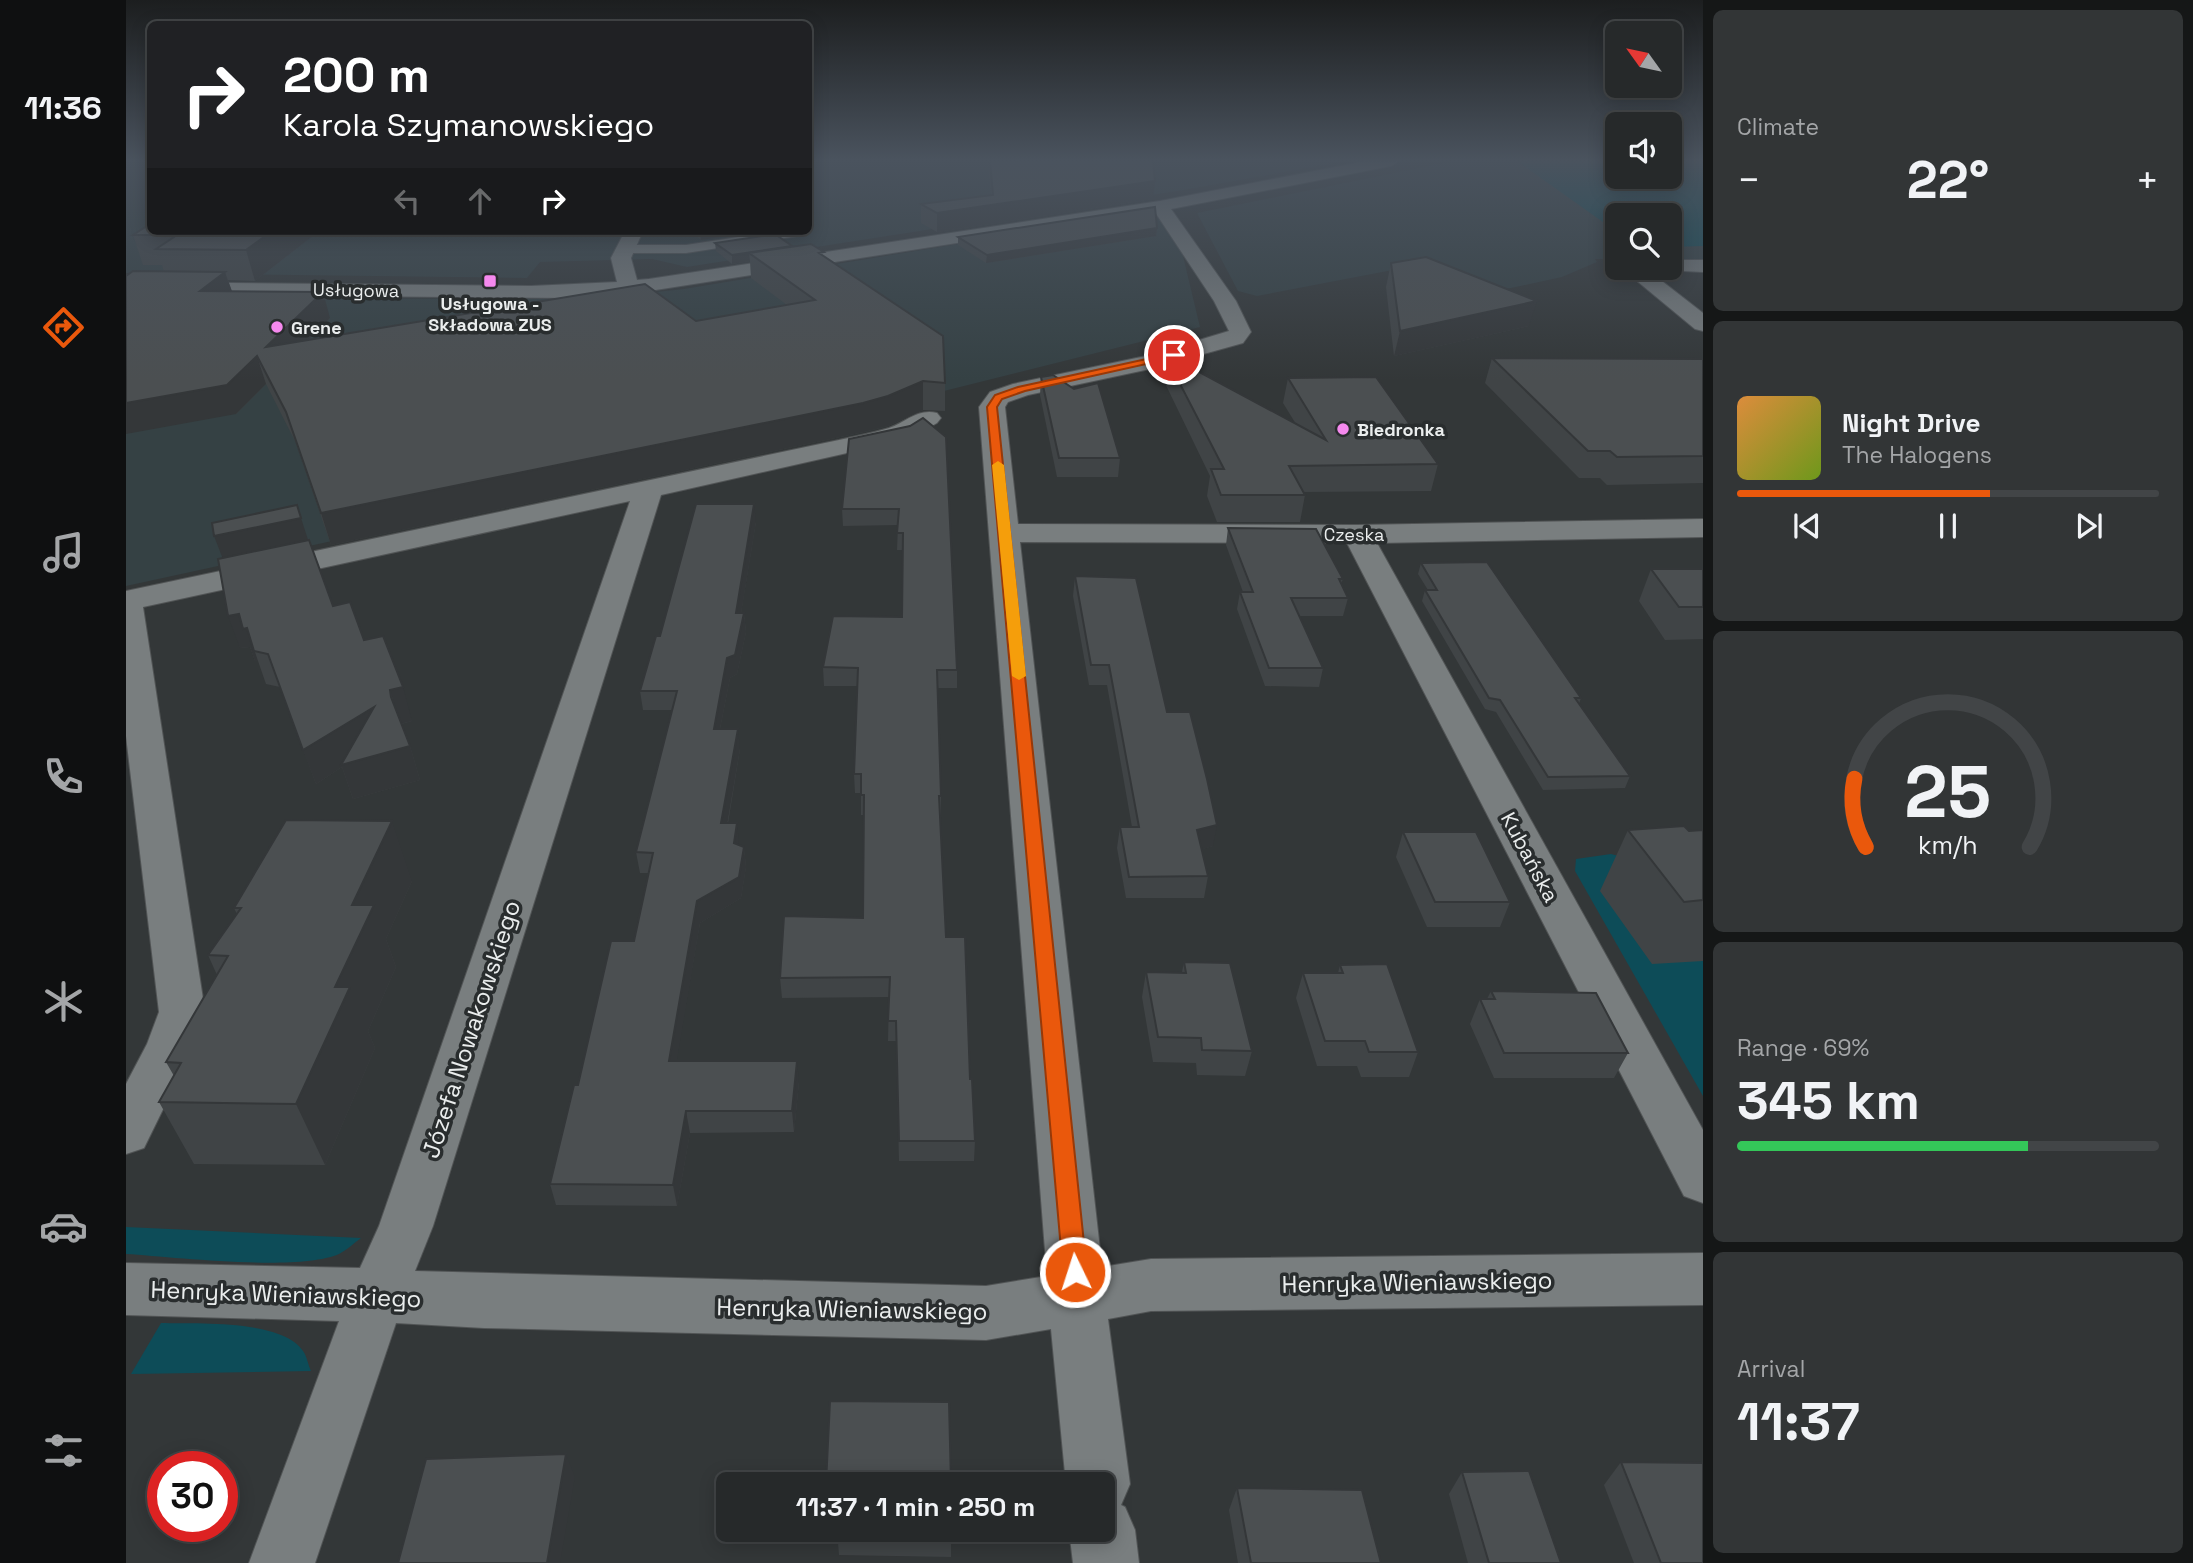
<!DOCTYPE html>
<html lang="en">
<head>
<meta charset="utf-8">
<style>
	:root { --surface:#26292a; --page:#323536; --text:#f1f3f6; --muted:#a4a6a8; --line:#424547; --accent:#ea580c }
	body { margin:0; font-family:"Space Grotesk",sans-serif; background:var(--page); color:var(--text); height:100vh; display:flex; flex-direction:column; font-size:26px; white-space:nowrap }
	* { box-sizing:border-box; margin:0 }
	p { font-size:23px; color:var(--muted) }
	.icon { flex:none; width:38px; height:38px; fill:none; stroke:currentColor; stroke-width:2; stroke-linecap:round; stroke-linejoin:round }
	.map { position:relative; flex:1; overflow:hidden }
	.sheet { display:flex; flex-direction:column; gap:10px; padding:10px; background:#151717; width:490px }
	.sheet>* { flex:none }
	.banner { position:absolute; left:21px; top:21px; width:665px; height:214px; border-radius:10px; box-shadow:0 4px 18px #0003,0 0 0 2px var(--line); background:#202124; color:#fff; overflow:hidden }
	.needle { width:46px; rotate:303deg }
	.controls { position:absolute; left:1479px; top:21px; display:grid; gap:14px }
	.controls a { display:grid; place-items:center; width:77px; height:77px; border-radius:10px; background:var(--surface); box-shadow:0 4px 18px #0003,0 0 0 2px var(--line); font-size:35px }
	.speed { position:absolute; left:21px; top:1451px; display:flex; gap:14px; font-size:35px; font-weight:700; text-align:center }
	.speed>* { display:grid; place-content:center; width:91px; height:91px; border-radius:50%; background:var(--surface); box-shadow:0 4px 18px #0003,0 0 0 2px var(--line); line-height:1 }
	.speed .limit { border:10px solid #d22; background:#fff; color:#111 }
	.pin { position:absolute; display:grid; place-items:center; width:60px; height:60px; color:#fff; margin:-30px; border:4px solid #fff; border-radius:50%; box-shadow:0 2px 7px #0007 }
	.me { position:absolute; width:77px; margin:-38px; rotate:356deg; stroke-linejoin:round; filter:drop-shadow(0 0 5px #0008) }
	.turn { display:flex; align-items:center; gap:24px; height:147px; padding:0 21px; font-size:32px }
	.turn .icon { width:91px; height:91px; stroke-width:2.5 }
	.turn b { display:block; font-size:49px; line-height:60px }
	.lanes { display:flex; align-items:center; height:66px; padding:0 21px; background:#0003; justify-content:center; gap:35px; direction:ltr }
	.lanes .off { opacity:.35 }
	.big { font-size:52px; font-weight:800; line-height:1.1 }
	.sheet .widget { flex:1; display:flex; flex-direction:column; justify-content:center; gap:10px; min-width:0; padding:0 24px; border-radius:10px; background:var(--page) }
	.sheet .dial { align-items:center; gap:0 }
	.dial svg { height:182px; overflow:visible; fill:none; stroke:var(--line); stroke-width:7; stroke-linecap:round; text-anchor:middle }
	.dial text { fill:var(--text); stroke:none }
	.song { display:flex; align-items:center; gap:21px }
	.cover { width:84px; height:84px; border-radius:10px; background:linear-gradient(135deg,hsl(30 70% 55%),hsl(80 70% 35%)) }
	.played { height:7px; border-radius:4px; background:linear-gradient(90deg,var(--accent) 60%,var(--line) 60%) }
	.keys { display:flex; justify-content:space-around; direction:ltr }
	.heat { display:flex; justify-content:space-between; align-items:center; font-size:38px; direction:ltr }
	.charge { height:10px; border-radius:5px; background:linear-gradient(90deg,#34c759 69%,var(--line) 0) }
	.trip { position:absolute; left:590px; top:1472px; width:399px; height:70px; border-radius:10px; background:var(--surface); box-shadow:0 4px 18px #0003,0 0 0 2px var(--line); font-weight:800; line-height:70px; text-align:center }
	main { display:flex; flex:1; min-height:0 }
	.tab-bar { display:flex; flex-direction:column; width:126px; justify-content:space-around; align-items:center; background:#0f1011; color:var(--muted) }
	.tab-bar .icon { width:49px; height:49px }
	.tab-bar .selected { color:var(--accent) }
	.tab-bar b { font-size:32px; color:var(--text) }
	.map>svg:first-child { display:block }
</style>
</head>
<body>
<main>
<nav class="tab-bar">
<b>11:36</b>
<svg class="icon selected" aria-label="directions" viewBox="0 0 24 24"><path d="M12 3l9 9-9 9-9-9zM9 14v-3h6M13 9l2 2-2 2"/></svg>
<svg class="icon" aria-label="music" viewBox="0 0 24 24"><path d="M9 18V5l10-2v13"/><circle cx="6" cy="18" r="3"/><circle cx="16" cy="16" r="3"/></svg>
<svg class="icon" aria-label="phone" viewBox="0 0 24 24"><path d="M5 4h4l2 5-3 2q2 4 5 5l2-3 5 2v4C11 20 4 13 5 4z"/></svg>
<svg class="icon" aria-label="climate" viewBox="0 0 24 24"><path d="M12 3v18M4 7l16 10M4 17L20 7"/></svg>
<svg class="icon" aria-label="car" viewBox="0 0 24 24"><path d="M5 17H2v-5l4-1 3-4h7l3 4 3 1v5h-3M9 17h6M6 11h13"/><circle cx="7" cy="17" r="2"/><circle cx="17" cy="17" r="2"/></svg>
<svg class="icon" aria-label="filters" viewBox="0 0 24 24"><path d="M4 7h16M4 17h16"/><circle cx="9" cy="7" r="2"/><circle cx="15" cy="17" r="2"/></svg>
</nav>
<div class="map">
<svg width="1577" height="1563" viewBox="0 0 1577 1563">
	<rect width="100%" height="100%" fill="#333738"/>
	<g fill="#354144">
		<polygon points="0,161 24,161 24,231 682,231 683,161 1219,161 1058,190 561,267 526,259 414,262 401,278 0,273"/>
		<polygon points="1327,161 1491,161 1491,177 1544,177 1544,161 1577,161 1577,259 1544,259 1544,215 1491,215 1491,259 1469,259 1471,262 1436,277 1339,298 1272,269 1131,296 1112,291 1071,213"/>
		<polygon points="1047,214 1074,327 298,521 0,586 0,298 463,299 558,289 954,224"/>
	</g>
	<g fill="#0d4c58">
		<polygon points="1391,161 1491,161 1491,177 1544,177 1544,161 1577,161 1577,246 1544,247 1544,215 1491,215 1491,232"/>
		<polygon points="1485,854 1500,858 1577,961 1577,1096 1449,871 1450,859"/>
		<path d="M0 1227 235 1238C228 1243 221 1250 213 1254 172 1272 49 1257 0 1254Z"/>
		<path d="M35 1323C69 1324 156 1319 177 1351 181 1356 182 1365 185 1371L5 1374Z"/>
	</g>
	<g fill="none" stroke-linecap="round" stroke-linejoin="round">
		<defs>
			<polygon id="service" points="682,228 685,231 678,235 560,253 498,253 491,249 498,245 560,245 651,231 682,231"/>
			<g id="minor">
				<path d="M1240 161H1273L1265 166 1045 209 1110 301 1125 332 1117 343 1024 369 902 395 882 402 879 407 892 524 1231 525 1577 519V537L1251 543 1577 1130V1203L1558 1196 1221 543 894 542 976 1267 1025 1259 1577 1253V1305L1025 1311 982 1319 1004 1484 995 1505 999 1507 1009 1530 1013 1563H947L943 1530H976V1484H940L925 1329 860 1340 358 1328 270 1323 189 1563H123L213 1321 0 1315V1263L234 1268 253 1226 504 501 17 607 79 1012 69 1044 18 1148 0 1154V1084L21 1044 33 1012 0 736V591L713 440C730 436 747 433 763 428 780 422 792 408 811 413L815 418 811 423 783 439 535 495 307 1226 289 1271 860 1286 921 1276 853 407 864 392 887 384 1020 356 1103 331 1088 301 1029 212 523 291 449 298 0 294V282L405 286 491 282 485 258 499 231H517L505 258 511 280 523 279 1034 201Z"/>
				<polygon points="1544,260 1577,260 1577,272 1537,270 1535,268 1544,268"/>
				<polygon points="1504,268 1524,268 1523,271 1577,313 1577,331 1569,329 1505,276 1502,272"/>
			</g>
		</defs>
		<use href="#service" stroke="#515455" stroke-width="2"/>
		<use href="#minor" stroke="#515455" stroke-width="2"/>
		<use href="#service" fill="#797e7f" fill-rule="evenodd"/>
		<use href="#minor" fill="#797e7f" fill-rule="evenodd"/>
	</g>
	<g fill="#404446">
		<polygon points="862,161 1027,161 1027,199 811,232 795,223 795,204 865,195"/>
		<polygon points="1031,228 1030,236 860,263 832,245 832,237"/>
		<polygon points="24,231 193,231 129,281 102,280 106,291 204,318 183,340 570,321 661,305 625,278 624,261 606,264 590,251 589,243 666,247 698,256 819,383 819,411 797,410 762,426 738,432 205,545 169,441 140,384 110,414 38,272 36,265 17,265 7,235"/>
		<polygon points="563,231 633,231 575,240"/>
		<polygon points="1265,263 1403,326 1268,356 1260,287"/>
		<polygon points="1038,353 1170,424 1157,403 1162,378 1312,464 1305,491 1178,492 1179,495 1174,522 1091,522 1081,496 1084,476 1036,377"/>
		<polygon points="1366,358 1577,359 1577,483 1481,485 1474,478 1453,478 1359,383"/>
		<polygon points="915,377 994,458 992,477 931,477 914,395"/>
		<polygon points="784,426 831,670 831,688 811,688 815,796 815,815 814,815 820,937 844,1079 849,1141 848,1161 773,1161 770,1041 762,1041 763,997 656,998 654,978 737,918 738,815 735,815 735,793 729,793 728,774 731,686 698,686 697,667 776,617 777,550 771,550 772,525 717,526 716,509"/>
		<polygon points="630,522 615,613 618,613 620,632 611,674 604,678 594,729 614,749 602,823 613,845 618,847 620,867 615,898 574,923 550,1061 673,1082 668,1132 564,1133 551,1206 430,1205 424,1184 452,1085 508,941 522,873 514,873 510,852 546,710 517,710 514,691 534,636"/>
		<polygon points="1102,528 1217,579 1215,584 1222,598 1217,616 1173,616 1197,668 1193,687 1139,686 1111,609 1114,592 1117,592 1100,545"/>
		<polygon points="182,540 207,606 238,640 286,721 275,724 284,746 294,780 227,799 216,767 190,784 154,687 140,684 132,661 129,661 124,647 114,648 97,558"/>
		<polygon points="1295,563 1455,698 1453,704 1504,776 1499,788 1417,790 1370,712 1359,709 1296,601 1299,590 1302,590 1292,574"/>
		<polygon points="1525,569 1577,569 1577,639 1539,640 1513,601"/>
		<polygon points="949,576 1041,712 1087,846 1076,849 1082,876 1078,898 1000,898 991,848 994,827 1006,827 981,685 963,685 947,596"/>
		<polygon points="1502,830 1577,830 1577,961 1526,964 1474,891"/>
		<polygon points="1277,832 1384,902 1374,927 1301,927 1270,857"/>
		<polygon points="286,881 260,939 270,967 242,1031 249,1048 199,1165 68,1164 33,1102 48,1076 40,1062 91,975 82,955 111,914 108,908"/>
		<polygon points="1058,962 1126,1051 1119,1076 1071,1075 1070,1063 1027,1062 1016,997 1020,972 1056,972"/>
		<polygon points="1214,965 1292,1052 1283,1077 1235,1077 1231,1066 1191,1066 1170,998 1177,973 1212,973"/>
		<polygon points="1365,991 1502,1053 1488,1078 1368,1078 1344,1024 1354,999 1361,999"/>
		<polygon points="1495,1462 1577,1563 1508,1563 1478,1485"/>
		<polygon points="1336,1472 1435,1563 1342,1563 1323,1494"/>
		<polygon points="1111,1488 1255,1563 1112,1563 1103,1510"/>
		<polygon points="711,1530 825,1530 825,1557 713,1555"/>
	</g>
	<g fill="#343739">
		<polygon points="1029,181 1027,199 811,232 811,213"/>
		<polygon points="1031,228 1030,236 860,263 861,255"/>
		<polygon points="146,231 193,231 129,281 120,250"/>
		<polygon points="581,231 633,231 575,240 574,232"/>
		<polygon points="666,246 623,253 624,261 606,264 606,255"/>
		<polygon points="99,272 108,298 74,291"/>
		<polygon points="197,292 204,318 149,374 140,347"/>
		<polygon points="1411,301 1403,326 1268,356 1274,331"/>
		<polygon points="131,356 140,384 110,414 0,434 0,403"/>
		<polygon points="797,381 797,410 762,426 738,432 205,545 195,513"/>
		<polygon points="628,504 630,522 612,632 610,613"/>
		<polygon points="175,518 185,549 100,567 88,536"/>
		<polygon points="618,613 620,632 611,674 604,678 590,749 588,729 601,658"/>
		<polygon points="113,614 121,628 132,661 129,661 124,647 114,648 102,616"/>
		<polygon points="277,687 286,721 274,724 264,690"/>
		<polygon points="248,707 284,746 294,780 227,799 216,767 190,784 177,750"/>
		<polygon points="612,729 614,749 598,843 595,823"/>
		<polygon points="266,821 286,881 260,939 270,967 242,1031 249,1048 199,1165 170,1104 209,987 226,905"/>
		<polygon points="611,823 613,844 611,864 608,843"/>
		<polygon points="1091,825 1087,846 1067,852 1071,830"/>
		<polygon points="618,847 620,867 615,898 574,923 547,1083 543,1061 571,901"/>
		<polygon points="671,1061 673,1082 668,1132 666,1111"/>
		<polygon points="560,1111 564,1133 551,1206 547,1185"/>
		<polygon points="440,1454 449,1477 434,1563 421,1563"/>
	</g>
	<g fill="#4b4f51" stroke="#343739" stroke-width="2">
		<polygon points="864,161 1027,161 1029,181 811,213 795,204 867,195"/>
		<polygon points="1029,207 1031,228 861,255 832,237"/>
		<polygon points="24,224 24,231 146,231 120,250 30,249 51,235 7,235"/>
		<polygon points="649,234 666,246 606,255 589,243"/>
		<polygon points="685,244 698,252 693,253 817,336 819,383 797,381 762,396 737,403 195,513 160,412 131,356 101,385 0,403 0,276 7,271 99,272 74,291 197,292 140,347 519,284 570,321 689,300 623,253"/>
		<polygon points="1300,257 1411,301 1274,331 1265,263"/>
		<polygon points="1038,353 1200,440 1162,378 1250,377 1312,464 1163,466 1179,495 1095,495 1085,469 1098,469"/>
		<polygon points="1366,358 1577,359 1577,456 1491,457 1484,451 1462,451"/>
		<polygon points="927,375 948,389 972,383 994,458 933,458 915,377"/>
		<polygon points="797,418 820,437 831,670 811,670 815,796 813,796 820,937 839,937 844,1079 846,1079 849,1141 773,1141 770,1021 762,1021 764,977 654,978 658,916 737,918 738,795 735,795 735,774 728,774 732,668 697,667 707,616 776,617 777,533 771,533 773,509 716,509 723,439 784,426"/>
		<polygon points="570,504 628,504 610,613 618,613 609,655 601,658 588,729 612,729 595,823 611,823 608,843 618,847 613,877 571,901 543,1061 671,1061 666,1111 560,1111 547,1185 424,1184 448,1085 452,1085 485,941 508,941 527,853 510,852 551,691 514,691 530,636 534,636"/>
		<polygon points="171,505 175,518 88,536 86,523"/>
		<polygon points="1102,528 1190,529 1217,579 1213,579 1222,598 1165,598 1197,668 1143,668 1114,592 1127,592"/>
		<polygon points="183,540 207,606 224,602 238,640 257,636 277,687 264,690 265,697 284,746 215,765 248,707 177,750 142,654 128,651 121,628 117,629 113,614 102,616 92,559"/>
		<polygon points="1361,562 1455,698 1449,698 1504,776 1422,777 1374,700 1363,698 1299,590 1311,590 1295,563"/>
		<polygon points="1525,569 1577,569 1577,607 1553,607"/>
		<polygon points="949,576 1010,578 1041,712 1064,712 1081,779 1091,825 1071,830 1082,876 1003,877 994,827 1013,827 983,665 965,665"/>
		<polygon points="160,820 266,821 226,905 248,905 209,987 224,987 170,1104 33,1102 55,1063 40,1062 102,956 82,955 115,908 108,908"/>
		<polygon points="1558,826 1563,831 1577,830 1577,900 1558,902 1502,830"/>
		<polygon points="1277,832 1350,832 1384,902 1309,902"/>
		<polygon points="1058,962 1104,963 1126,1051 1076,1050 1075,1038 1032,1037 1020,972 1060,973"/>
		<polygon points="1261,964 1292,1052 1243,1052 1239,1041 1199,1041 1177,973 1217,973 1214,965"/>
		<polygon points="1365,991 1470,993 1502,1053 1378,1053 1354,999 1369,999"/>
		<polygon points="704,1401 823,1402 825,1484 700,1484"/>
		<polygon points="440,1454 421,1563 272,1563 300,1459"/>
		<polygon points="1495,1462 1577,1463 1577,1563 1535,1563"/>
		<polygon points="1403,1471 1435,1563 1363,1563 1336,1472"/>
		<polygon points="1111,1488 1236,1490 1255,1563 1125,1563"/>
		<polygon points="711,1530 825,1530 826,1535 711,1533"/>
	</g>
	<linearGradient id="sky" x2="0" y2="1"><stop stop-color="#1c1e1f"/><stop offset="0.42" stop-color="#4a535e"/><stop offset="1" stop-color="#4a535e" stop-opacity="0"/></linearGradient>
	<rect width="1577" height="380" fill="url(#sky)"/>
	<polygon fill="#ea580c" stroke="#983908" stroke-width="2" points="1048,353 1053,355 1052,357 899,391 876,399 871,407 961,1272 957,1279 949,1282 941,1279 937,1272 861,407 869,395 892,387"/>
	<polygon fill="#f59e0b" points="872,461 878,465 900,676 893,680 886,676 866,465"/>
	<g fill="#f589ee" stroke="#292d2e" stroke-width="2.5">
		<rect x="357" y="274" width="14" height="14" rx="3.5"/>
		<circle cx="151" cy="327" r="7"/>
		<circle cx="1217" cy="429" r="7"/>
	</g>
	<g text-anchor="middle" dominant-baseline="central" stroke-width="7" stroke-linejoin="round" paint-order="stroke">
		<g font-size="18" fill="#eaeded" stroke="#292d2e">
			<text transform="translate(230 290) rotate(1)">Usługowa</text>
			<text x="1228" y="534">Czeska</text>
		</g>
		<g font-size="18" font-weight="bold" fill="#eaeded" stroke="#292d2e" text-anchor="start">
			<text x="364" y="303" text-anchor="middle">Usługowa -<tspan x="364" dy="21">Składowa ZUS</tspan></text>
			<text x="165" y="327">Grene</text>
			<text x="1231" y="429">Biedronka</text>
		</g>
		<g font-size="21" fill="#eaeded" stroke="#292d2e">
			<text transform="translate(1404 857) rotate(62)">Kubańska</text>
		</g>
		<g font-size="24" fill="#eaeded" stroke="#292d2e">
			<text transform="translate(345 1029) rotate(-72)">Józefa Nowakowskiego</text>
			<text transform="translate(1291 1282) rotate(-1)">Henryka Wieniawskiego</text>
			<text transform="translate(160 1294) rotate(2)">Henryka Wieniawskiego</text>
			<text transform="translate(726 1309) rotate(1)">Henryka Wieniawskiego</text>
		</g>
	</g>
</svg>
<div class="controls">
<a><svg class="needle" viewBox="-14 -14 28 28"><path d="M0-13l5 13h-10z" fill="#e53935"/><path d="M0 13l5-13h-10z" fill="#a4a6a8"/></svg></a>
<a><svg class="icon" aria-label="sound" viewBox="0 0 24 24"><path d="M4 9h4l5-4v14l-5-4H4zM17 9q2 3 0 6"/></svg></a>
<a><svg class="icon" aria-label="search" viewBox="0 0 24 24"><circle cx="10" cy="10" r="6"/><path d="M15 15l6 6"/></svg></a>
</div>
<div class="speed"><div class="limit">30</div></div>
<div class="pin" style="left:1048px;top:355px;background:#d93025"><svg class="icon" aria-label="arrive" viewBox="0 0 24 24"><path d="M6 21V4h12l-3 4 3 4H6"/></svg></div>
<svg class="me" style="left:949px;top:1272px" viewBox="-20 -20 40 40"><circle r="17" fill="#ea580c" stroke="#fff" stroke-width="3"/><path d="M0-11L8 9 0 5-8 9z" fill="#fff"/></svg>
<div class="trip">11:37 · 1 min · 250 m</div>
<div class="banner">
<div class="turn"><svg class="icon" aria-label="right" viewBox="0 0 24 24"><path d="M7 20v-9h11M14 6l5 5-5 5"/></svg><div><b>200 m</b>Karola Szymanowskiego</div></div>
<div class="lanes"><svg class="icon off" aria-label="left" viewBox="0 0 24 24"><path d="M17 20v-9H6M10 6l-5 5 5 5"/></svg><svg class="icon off" aria-label="ahead" viewBox="0 0 24 24"><path d="M12 20V5M6 11l6-6 6 6"/></svg><svg class="icon" aria-label="right" viewBox="0 0 24 24"><path d="M7 20v-9h11M14 6l5 5-5 5"/></svg></div>
</div>
</div>
<section class="sheet">
<div class="widget"><p>Climate</p>
<div class="heat"><a>−</a><b class="big">22°</b><a>+</a></div>
</div>
<div class="widget">
<div class="song"><i class="cover"></i><div><b>Night Drive</b><p>The Halogens</p></div></div>
<div class="played"></div>
<div class="keys"><svg class="icon" aria-label="previous" viewBox="0 0 24 24"><path d="M18 5L8 12l10 7zM5 5v14"/></svg><svg class="icon" aria-label="pause" viewBox="0 0 24 24"><path d="M8 5v14M16 5v14"/></svg><svg class="icon" aria-label="next" viewBox="0 0 24 24"><path d="M6 5l10 7-10 7zM19 5v14"/></svg></div>
</div>
<div class="widget dial"><svg viewBox="0 0 100 80">
<path d="M14 69A42 42 0 1 1 86 69"/>
<path d="M14 69A42 42 0 0 1 9 39" stroke="#ea580c"/>
<text x="50" y="56" font-size="32" font-weight="700">25</text>
<text x="50" y="72" font-size="11">km/h</text>
</svg></div>
<div class="widget"><p>Range · 69%</p><b class="big">345 km</b><div class="charge"></div></div>
<div class="widget"><p>Arrival</p><b class="big">11:37</b></div>
</section>
</main>
</body>
</html>
